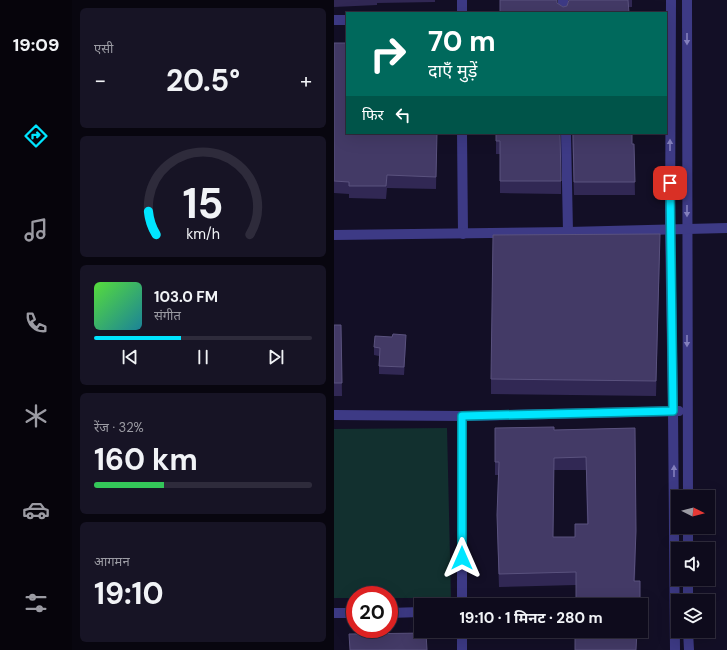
<!DOCTYPE html>
<html lang="hi">
<head>
<meta charset="utf-8">
<style>
	:root { --surface:#0e0b1c; --page:#171425; --text:#f1f3f6; --muted:#9b9ba3; --line:#2e2b3b; --accent:#00e5ff }
	body { margin:0; font-family:"DM Sans","Noto Sans Devanagari",sans-serif; background:var(--page); color:var(--text); height:100vh; display:flex; flex-direction:column; font-size:15px; white-space:nowrap }
	* { box-sizing:border-box; margin:0 }
	p { font-size:13px; color:var(--muted) }
	.icon { flex:none; width:22px; height:22px; fill:none; stroke:currentColor; stroke-width:2; stroke-linecap:round; stroke-linejoin:round }
	.map { position:relative; flex:1; overflow:hidden }
	.details { display:flex; flex-direction:column; gap:8px; padding:8px; background:#08060f; width:262px }
	.details>* { flex:none }
	.guide { position:absolute; left:12px; top:12px; width:321px; height:122px; border-radius:0px; box-shadow:0 4px 16px #0002,0 0 0 1px var(--line); background:#00695c; color:#fff; overflow:hidden }
	.needle { width:26px; rotate:96deg }
	.controls { position:absolute; left:337px; top:490px; display:grid; gap:8px }
	.controls a { display:grid; place-items:center; width:44px; height:44px; border-radius:0px; background:var(--surface); box-shadow:0 4px 16px #0002,0 0 0 1px var(--line); font-size:20px }
	.speed { position:absolute; left:12px; top:586px; display:flex; gap:8px; font-size:20px; font-weight:700; text-align:center }
	.speed>* { display:grid; place-content:center; width:52px; height:52px; border-radius:50%; background:var(--surface); box-shadow:0 4px 16px #0002,0 0 0 1px var(--line); line-height:1 }
	.speed .limit { border:6px solid #d22; background:#fff; color:#111 }
	.pin { position:absolute; display:grid; place-items:center; width:34px; height:34px; color:#fff; margin:-17px; border-radius:8px; box-shadow:0 2px 6px #0006 }
	.me { position:absolute; width:44px; margin:-22px; rotate:0deg; stroke-linejoin:round; filter:drop-shadow(0 0 3px #0008) }
	.turn { display:flex; align-items:center; gap:14px; height:84px; padding:0 16px; font-size:18px }
	.turn .icon { width:52px; height:52px; stroke-width:2.5 }
	.turn b { display:block; font-size:28px; line-height:34px }
	.then { display:flex; align-items:center; height:38px; padding:0 16px; background:#0003; gap:8px; font-size:15px }
	.big { font-size:30px; font-weight:700; line-height:1.1 }
	.details .card { flex:1; display:flex; flex-direction:column; justify-content:center; gap:6px; min-width:0; padding:0 14px; border-radius:6px; background:var(--page) }
	.details .dial { align-items:center; gap:0 }
	.dial svg { height:104px; overflow:visible; fill:none; stroke:var(--line); stroke-width:7; stroke-linecap:round; text-anchor:middle }
	.dial text { fill:var(--text); stroke:none }
	.song { display:flex; align-items:center; gap:12px }
	.cover { width:48px; height:48px; border-radius:6px; background:linear-gradient(135deg,hsl(110 70% 55%),hsl(190 70% 35%)) }
	.played { height:4px; border-radius:2px; background:linear-gradient(90deg,var(--accent) 40%,var(--line) 40%) }
	.keys { display:flex; justify-content:space-around; direction:ltr }
	.heat { display:flex; justify-content:space-between; align-items:center; font-size:22px; direction:ltr }
	.charge { height:6px; border-radius:3px; background:linear-gradient(90deg,#34c759 32%,var(--line) 0) }
	.trip { position:absolute; left:80px; top:598px; width:234px; height:40px; border-radius:0px; background:var(--surface); box-shadow:0 4px 16px #0002,0 0 0 1px var(--line); font-weight:700; line-height:40px; text-align:center }
	main { display:flex; flex:1; min-height:0 }
	.menu { display:flex; flex-direction:column; width:72px; justify-content:space-around; align-items:center; background:#06040b; color:var(--muted) }
	.menu .icon { width:28px; height:28px }
	.menu .active { color:var(--accent) }
	.menu b { font-size:18px; color:var(--text) }
	.map>svg:first-child { display:block }
</style>
</head>
<body>
<main>
<nav class="menu">
<b>19:09</b>
<svg class="icon active" aria-label="directions" viewBox="0 0 24 24"><path d="M12 3l9 9-9 9-9-9zM9 14v-3h6M13 9l2 2-2 2"/></svg>
<svg class="icon" aria-label="music" viewBox="0 0 24 24"><path d="M9 18V5l10-2v13"/><circle cx="6" cy="18" r="3"/><circle cx="16" cy="16" r="3"/></svg>
<svg class="icon" aria-label="phone" viewBox="0 0 24 24"><path d="M5 4h4l2 5-3 2q2 4 5 5l2-3 5 2v4C11 20 4 13 5 4z"/></svg>
<svg class="icon" aria-label="climate" viewBox="0 0 24 24"><path d="M12 3v18M4 7l16 10M4 17L20 7"/></svg>
<svg class="icon" aria-label="car" viewBox="0 0 24 24"><path d="M5 17H2v-5l4-1 3-4h7l3 4 3 1v5h-3M9 17h6M6 11h13"/><circle cx="7" cy="17" r="2"/><circle cx="17" cy="17" r="2"/></svg>
<svg class="icon" aria-label="filters" viewBox="0 0 24 24"><path d="M4 7h16M4 17h16"/><circle cx="9" cy="7" r="2"/><circle cx="15" cy="17" r="2"/></svg>
</nav>
<section class="details">
<div class="card"><p>एसी</p>
<div class="heat"><a>−</a><b class="big">20.5°</b><a>+</a></div>
</div>
<div class="card dial"><svg viewBox="0 0 100 80">
<path d="M14 69A42 42 0 1 1 86 69"/>
<path d="M14 69A42 42 0 0 1 8 51" stroke="#00e5ff"/>
<text x="50" y="56" font-size="32" font-weight="700">15</text>
<text x="50" y="72" font-size="11">km/h</text>
</svg></div>
<div class="card">
<div class="song"><i class="cover"></i><div><b>103.0 FM</b><p>संगीत</p></div></div>
<div class="played"></div>
<div class="keys"><svg class="icon" aria-label="previous" viewBox="0 0 24 24"><path d="M18 5L8 12l10 7zM5 5v14"/></svg><svg class="icon" aria-label="pause" viewBox="0 0 24 24"><path d="M8 5v14M16 5v14"/></svg><svg class="icon" aria-label="next" viewBox="0 0 24 24"><path d="M6 5l10 7-10 7zM19 5v14"/></svg></div>
</div>
<div class="card"><p>रेंज · 32%</p><b class="big">160 km</b><div class="charge"></div></div>
<div class="card"><p>आगमन</p><b class="big">19:10</b></div>
</section>
<div class="map">
<svg width="393" height="650" viewBox="0 0 393 650">
	<rect width="100%" height="100%" fill="#130f26"/>
	<polygon fill="#12302f" points="113,428 117,598 55,598 55,595 21,595 21,598 0,598 0,429"/>
	<g fill="none" stroke-linecap="round" stroke-linejoin="round">
		<g stroke="#3d3a85" stroke-width="10">
			<polyline points="128,0 128,13"/>
			<polyline points="229,0 229,13"/>
			<polyline points="337,0 336,229 339,411 341,650"/>
			<polyline points="353,0 354,497"/>
			<polyline points="0,20 13,20"/>
			<polyline points="128,133 129,234"/>
			<polyline points="232,133 234,232"/>
			<polyline points="0,235 234,232 393,228"/>
			<polyline points="0,415 128,416 345,411"/>
			<polyline points="128,416 128,605"/>
			<polyline points="354,527 354,549"/>
			<polyline points="354,579 354,601"/>
			<polyline points="0,613 21,613"/>
			<polyline points="55,613 87,612"/>
			<polyline points="128,631 128,650"/>
			<polyline points="354,631 355,650"/>
		</g>
	</g>
	<g fill="#312854" fill-rule="evenodd">
		<polygon points="0,0 101,0 101,2 43,3 43,5 0,7"/>
		<polygon points="235,0 298,0 298,7 166,13 223,3 229,7 233,6 235,1"/>
		<polygon points="0,43 103,133 102,189 53,188 52,199 15,198 15,194 0,193"/>
		<polygon points="162,133 227,181 227,194 166,193 166,154 162,154"/>
		<polygon points="238,133 298,133 298,144 300,144 301,195 240,195"/>
		<polygon points="326,249 322,396 157,394 157,379"/>
		<polygon points="0,325 7,325 8,396 0,396"/>
		<polygon points="72,343 70,375 45,374 45,356 40,355 40,347"/>
		<path d="M161 428 220 430 301 428 302 544 301 581 242 585 165 587 163 528 164 475H161ZM220 470H252L253 524 241 537H219Z"/>
	</g>
	<g fill="#1d163a">
		<polygon points="326,234 326,249 322,396 322,381"/>
		<polygon points="72,335 72,343 70,375 70,367"/>
		<polygon points="302,531 302,544 300,594 300,581"/>
	</g>
	<g fill="#433a66" stroke="#5a527e" fill-rule="evenodd">
		<polygon points="166,0 223,0 223,3 229,7 233,6 235,0 294,0 295,13 166,13"/>
		<polygon points="0,43 13,43 13,133 103,133 102,177 53,175 52,186 15,186 15,182 0,181"/>
		<polygon points="162,133 226,133 227,181 166,181 166,141 162,141"/>
		<polygon points="239,133 298,133 298,144 300,144 301,182 240,182"/>
		<polygon points="326,234 322,381 157,379 159,235"/>
		<polygon points="0,325 7,325 8,383 0,383"/>
		<polygon points="59,334 72,335 70,367 45,366 46,348 40,347 41,336 58,337"/>
		<path d="M220 427V430L301 428 302 531 300 581H306V605H242V572L165 574 163 515 165 462H161V428ZM252 457 254 524H241V537H219L220 458Z"/>
		<polygon points="241,631 303,631 302,650 241,650"/>
		<polygon points="92,633 93,650 16,650 15,634"/>
	</g>
	<defs><path id="oneway-solid" d="M-6-.8H1V-3.2L6.5 0L1 3.2V.8H-6Z"/></defs>
	<g fill="#837fbc">
		<use href="#oneway-solid" transform="translate(353 39) rotate(90)"/>
		<use href="#oneway-solid" transform="translate(336 145) rotate(-90)"/>
		<use href="#oneway-solid" transform="translate(353 211) rotate(90)"/>
		<use href="#oneway-solid" transform="translate(353 341) rotate(90)"/>
		<use href="#oneway-solid" transform="translate(340 471) rotate(-90)"/>
	</g>
	<g fill="none" stroke-linecap="round" stroke-linejoin="round">
		<defs>
			<polyline id="route" points="128,558 128,416 339,411 336,183"/>
		</defs>
		<use href="#route" stroke="#0095a6" stroke-width="10"/>
		<use href="#route" stroke="#00e5ff" stroke-width="7"/>
	</g>
</svg>
<div class="controls">
<a><svg class="needle" viewBox="-14 -14 28 28"><path d="M0-13l5 13h-10z" fill="#e53935"/><path d="M0 13l5-13h-10z" fill="#9b9ba3"/></svg></a>
<a><svg class="icon" aria-label="sound" viewBox="0 0 24 24"><path d="M4 9h4l5-4v14l-5-4H4zM17 9q2 3 0 6"/></svg></a>
<a><svg class="icon" aria-label="layers" viewBox="0 0 24 24"><path d="M12 4l9 5-9 5-9-5zM3 14l9 5 9-5"/></svg></a>
</div>
<div class="speed"><div class="limit">20</div></div>
<div class="pin" style="left:336px;top:183px;background:#d93025"><svg class="icon" aria-label="arrive" viewBox="0 0 24 24"><path d="M6 21V4h12l-3 4 3 4H6"/></svg></div>
<svg class="me" style="left:128px;top:558px" viewBox="-20 -20 40 40"><path d="M0-17L14 15 0 8-14 15z" fill="#00e5ff" stroke="#fff" stroke-width="4"/></svg>
<div class="trip">19:10 · 1 मिनट · 280 m</div>
<div class="guide">
<div class="turn"><svg class="icon" aria-label="right" viewBox="0 0 24 24"><path d="M7 20v-9h11M14 6l5 5-5 5"/></svg><div><b>70 m</b>दाएँ मुड़ें</div></div>
<div class="then">फिर<svg class="icon" aria-label="left" viewBox="0 0 24 24"><path d="M17 20v-9H6M10 6l-5 5 5 5"/></svg></div>
</div>
</div>
</main>
</body>
</html>
